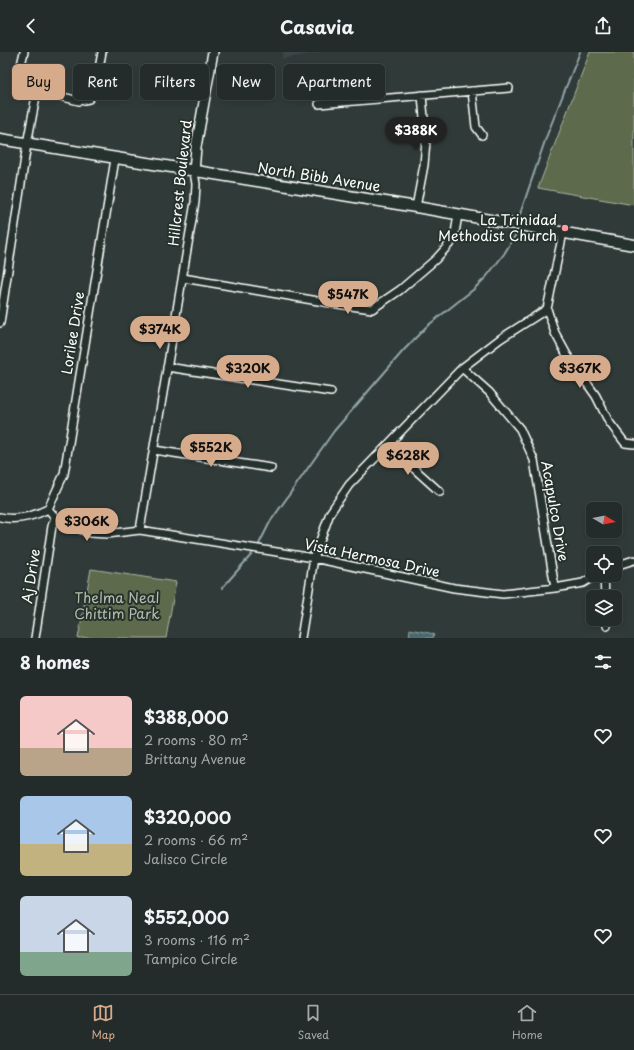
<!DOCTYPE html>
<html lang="en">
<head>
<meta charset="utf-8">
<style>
  :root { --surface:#242c2b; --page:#2c3433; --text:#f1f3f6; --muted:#a3a7a9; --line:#414847; --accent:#d6ab8b }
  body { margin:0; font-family:"Playpen Sans",sans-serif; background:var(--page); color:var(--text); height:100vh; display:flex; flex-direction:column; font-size:15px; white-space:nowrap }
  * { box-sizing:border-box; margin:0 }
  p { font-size:13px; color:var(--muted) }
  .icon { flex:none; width:22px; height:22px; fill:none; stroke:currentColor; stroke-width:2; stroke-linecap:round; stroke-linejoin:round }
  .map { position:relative; height:586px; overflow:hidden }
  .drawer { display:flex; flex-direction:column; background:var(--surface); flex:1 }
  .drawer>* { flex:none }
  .top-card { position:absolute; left:12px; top:12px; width:400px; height:36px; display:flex; gap:8px }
  .needle { width:26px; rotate:100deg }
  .controls { position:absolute; left:586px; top:450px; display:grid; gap:8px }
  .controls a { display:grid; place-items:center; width:36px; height:36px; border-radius:6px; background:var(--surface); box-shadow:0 2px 6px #0003,0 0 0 1px var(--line); font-size:20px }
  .price { position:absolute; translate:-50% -34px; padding:0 9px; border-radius:14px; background:var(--accent); color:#111; font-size:13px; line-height:26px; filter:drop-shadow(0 1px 2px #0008) }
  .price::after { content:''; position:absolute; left:50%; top:24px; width:12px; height:9px; margin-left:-6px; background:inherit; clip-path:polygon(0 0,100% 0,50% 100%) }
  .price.active { background:#222; color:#fff }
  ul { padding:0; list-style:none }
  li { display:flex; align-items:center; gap:12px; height:100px; padding:0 20px }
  li span { display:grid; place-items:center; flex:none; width:112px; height:80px; border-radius:6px; color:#555 }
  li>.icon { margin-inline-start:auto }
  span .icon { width:48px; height:48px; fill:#fffc; stroke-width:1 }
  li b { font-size:17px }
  h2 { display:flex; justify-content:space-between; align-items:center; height:48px; padding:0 20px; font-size:17px }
  .tag { padding:0 14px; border-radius:6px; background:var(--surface); box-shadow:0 2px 6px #0003,0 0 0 1px var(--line); font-size:14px; line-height:36px }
  .tag.active { background:var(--accent); color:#111 }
  header { display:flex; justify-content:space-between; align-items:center; height:52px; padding:0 20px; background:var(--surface); font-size:18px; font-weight:700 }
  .menu { display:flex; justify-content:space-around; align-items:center; height:56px; border-top:1px solid var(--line); background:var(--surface); font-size:11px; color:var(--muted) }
  .menu a { display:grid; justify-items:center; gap:2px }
  .menu .active { color:var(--accent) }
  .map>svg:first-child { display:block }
  .built { fill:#3c4548 }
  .green { fill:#5d6b4c; stroke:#aeb5a6 }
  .water { fill:#496970; stroke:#92a5a9 }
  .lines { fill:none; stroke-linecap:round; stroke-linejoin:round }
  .stream { stroke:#92a5a9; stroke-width:2 }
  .minor-casing { stroke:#fff; stroke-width:10 }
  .tertiary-casing { stroke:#fff; stroke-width:12 }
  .secondary-casing { stroke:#fff; stroke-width:13 }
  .minor { stroke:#26332d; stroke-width:7 }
  .tertiary { stroke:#26332d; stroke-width:9 }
  .secondary { stroke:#26332d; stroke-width:10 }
  .poi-dot { fill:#ff9aa2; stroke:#26332d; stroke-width:1.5 }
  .labels { text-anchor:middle; stroke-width:4; stroke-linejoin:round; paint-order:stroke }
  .street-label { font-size:14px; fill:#fff; stroke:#26332d }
  .poi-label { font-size:14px; fill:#fff; stroke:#26332d; text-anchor:end }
  .park-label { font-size:14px; fill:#b6bcae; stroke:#26332d }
</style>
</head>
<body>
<header><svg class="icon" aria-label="back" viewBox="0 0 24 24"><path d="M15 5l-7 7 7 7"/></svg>Casavia<svg class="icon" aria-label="share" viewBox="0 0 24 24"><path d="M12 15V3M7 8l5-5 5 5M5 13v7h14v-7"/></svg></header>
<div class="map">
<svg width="634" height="586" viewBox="0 0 634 586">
  <rect width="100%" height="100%" fill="#303b39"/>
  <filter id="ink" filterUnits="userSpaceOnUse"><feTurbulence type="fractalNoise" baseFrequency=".025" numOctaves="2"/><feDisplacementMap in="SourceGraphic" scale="8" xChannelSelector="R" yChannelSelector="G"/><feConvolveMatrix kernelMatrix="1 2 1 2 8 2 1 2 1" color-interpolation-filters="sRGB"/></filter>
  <g filter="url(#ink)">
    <path class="built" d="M 283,0 L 322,0 L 282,7 Z"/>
    <path class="green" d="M 590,0 L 634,0 L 634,153 L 538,136 Z
      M 91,517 L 176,530 L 166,586 L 78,586 Z"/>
    <path class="water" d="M 410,577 L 434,582 L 433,586 L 409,586 Z"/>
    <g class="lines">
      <path class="stream" d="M 519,165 L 547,83 L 580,0
        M 259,492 L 270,470 L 334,379 L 403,299 L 426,275 L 474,237 L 487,224 L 504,202 L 516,182
        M 222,536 L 252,502"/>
      <defs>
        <path id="minor" d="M 24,0 C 22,10 16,26 23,35 L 79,49 L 89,47 L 95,39 L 102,0
          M 472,39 L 476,75 L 482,83
          M 319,52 L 509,36
          M 416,155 L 424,113 L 426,89 L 422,43
          M 183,226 L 330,251 L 372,257 L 400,238 L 436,207 L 454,187 L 458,163
          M 547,257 L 555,281 L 567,303 L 596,344 L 609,370 L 625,391 L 634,392
          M 0,271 L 27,92 L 37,39
          M 167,315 L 331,340
          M 462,316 L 489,340 L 520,377 L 534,408 L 555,536
          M 388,393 L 440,440
          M 154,398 L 271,416
          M 48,457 L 55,465 L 63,470 L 90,481 L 107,482 L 140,478 L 314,506 L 454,536 L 503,542 L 555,536 L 583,531 L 596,523
          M 48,457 L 64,422 L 115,107
          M 0,465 C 17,469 34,464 48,457
          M 140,478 L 195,150 L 196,132 L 194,120
          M 615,514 L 634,508
          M 604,523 L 605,545
          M 606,567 L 607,574
          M 35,586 L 52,474 L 55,465
          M 301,586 L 314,506 L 330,461 L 349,433 L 462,316 L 500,287 L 547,257 L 563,181"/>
        <path id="tertiary" d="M 194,120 L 196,95 L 213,0"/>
        <path id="secondary" d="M 0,87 L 416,155 L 634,193"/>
      </defs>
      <use href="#minor" class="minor-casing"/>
      <use href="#tertiary" class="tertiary-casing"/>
      <use href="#secondary" class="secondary-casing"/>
      <use href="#minor" class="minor"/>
      <use href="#tertiary" class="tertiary"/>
      <use href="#secondary" class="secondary"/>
    </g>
  </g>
  <circle class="poi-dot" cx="565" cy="176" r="4"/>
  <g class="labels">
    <g class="street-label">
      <text transform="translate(319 125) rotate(9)" y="5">North Bibb Avenue</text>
      <text transform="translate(180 131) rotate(-84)" y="5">Hillcrest Boulevard</text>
      <text transform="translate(73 281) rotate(-81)" y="5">Lorilee Drive</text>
      <text transform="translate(555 459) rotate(80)" y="5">Acapulco Drive</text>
      <text transform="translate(372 506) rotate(12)" y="5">Vista Hermosa Drive</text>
      <text transform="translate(31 524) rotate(-81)" y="5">Aj Drive</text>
    </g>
    <g class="poi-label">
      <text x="557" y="173">La Trinidad<tspan x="557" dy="16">Methodist Church</tspan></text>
    </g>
    <g class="park-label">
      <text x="117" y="551">Thelma Neal<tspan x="117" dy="16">Chittim Park</tspan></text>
    </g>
  </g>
</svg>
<div class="controls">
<a><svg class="needle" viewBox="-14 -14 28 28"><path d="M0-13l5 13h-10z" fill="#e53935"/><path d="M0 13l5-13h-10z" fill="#a3a7a9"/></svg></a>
<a><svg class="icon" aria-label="locate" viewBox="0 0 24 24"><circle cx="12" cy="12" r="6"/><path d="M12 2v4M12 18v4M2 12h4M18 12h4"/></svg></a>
<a><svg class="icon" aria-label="layers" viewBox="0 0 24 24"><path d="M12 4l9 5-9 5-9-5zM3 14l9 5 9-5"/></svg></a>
</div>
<b class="price active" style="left:416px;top:99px">$388K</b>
<b class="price" style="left:348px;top:263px">$547K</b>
<b class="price" style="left:160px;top:298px">$374K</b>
<b class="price" style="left:248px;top:337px">$320K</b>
<b class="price" style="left:580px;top:337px">$367K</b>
<b class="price" style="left:211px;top:416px">$552K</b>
<b class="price" style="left:408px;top:424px">$628K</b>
<b class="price" style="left:87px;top:490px">$306K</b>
<div class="top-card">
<a class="tag active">Buy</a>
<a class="tag">Rent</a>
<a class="tag">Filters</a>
<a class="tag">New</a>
<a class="tag">Apartment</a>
</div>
</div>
<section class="drawer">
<h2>8 homes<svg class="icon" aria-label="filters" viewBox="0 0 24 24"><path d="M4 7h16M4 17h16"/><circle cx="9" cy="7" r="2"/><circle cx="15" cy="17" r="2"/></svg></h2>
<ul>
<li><span style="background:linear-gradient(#f6c9c9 65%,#b9a48a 0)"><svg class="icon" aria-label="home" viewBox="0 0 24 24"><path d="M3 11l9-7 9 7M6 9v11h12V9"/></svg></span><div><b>$388,000</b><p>2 rooms · 80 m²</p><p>Brittany Avenue</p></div><svg class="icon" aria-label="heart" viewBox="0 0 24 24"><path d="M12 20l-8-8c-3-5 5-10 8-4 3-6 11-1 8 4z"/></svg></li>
<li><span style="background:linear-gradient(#a9c7e8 60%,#c2b280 0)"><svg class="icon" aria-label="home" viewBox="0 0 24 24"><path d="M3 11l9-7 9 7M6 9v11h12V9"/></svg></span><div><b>$320,000</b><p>2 rooms · 66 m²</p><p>Jalisco Circle</p></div><svg class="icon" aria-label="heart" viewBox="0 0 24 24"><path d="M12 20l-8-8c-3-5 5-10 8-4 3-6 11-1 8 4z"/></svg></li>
<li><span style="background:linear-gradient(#c9d6e8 70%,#7fa58c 0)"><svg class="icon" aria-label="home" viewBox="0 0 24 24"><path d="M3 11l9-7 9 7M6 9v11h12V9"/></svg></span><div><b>$552,000</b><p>3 rooms · 116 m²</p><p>Tampico Circle</p></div><svg class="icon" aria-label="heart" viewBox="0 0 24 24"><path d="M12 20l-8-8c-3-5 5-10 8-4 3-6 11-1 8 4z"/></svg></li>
</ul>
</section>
<nav class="menu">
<a class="active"><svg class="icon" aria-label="map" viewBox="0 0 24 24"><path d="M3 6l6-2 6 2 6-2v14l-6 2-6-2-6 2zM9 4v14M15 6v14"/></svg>Map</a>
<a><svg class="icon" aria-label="saved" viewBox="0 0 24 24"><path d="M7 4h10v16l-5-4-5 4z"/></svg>Saved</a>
<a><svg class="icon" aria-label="home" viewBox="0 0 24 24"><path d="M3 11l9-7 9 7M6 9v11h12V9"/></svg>Home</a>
</nav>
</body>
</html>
